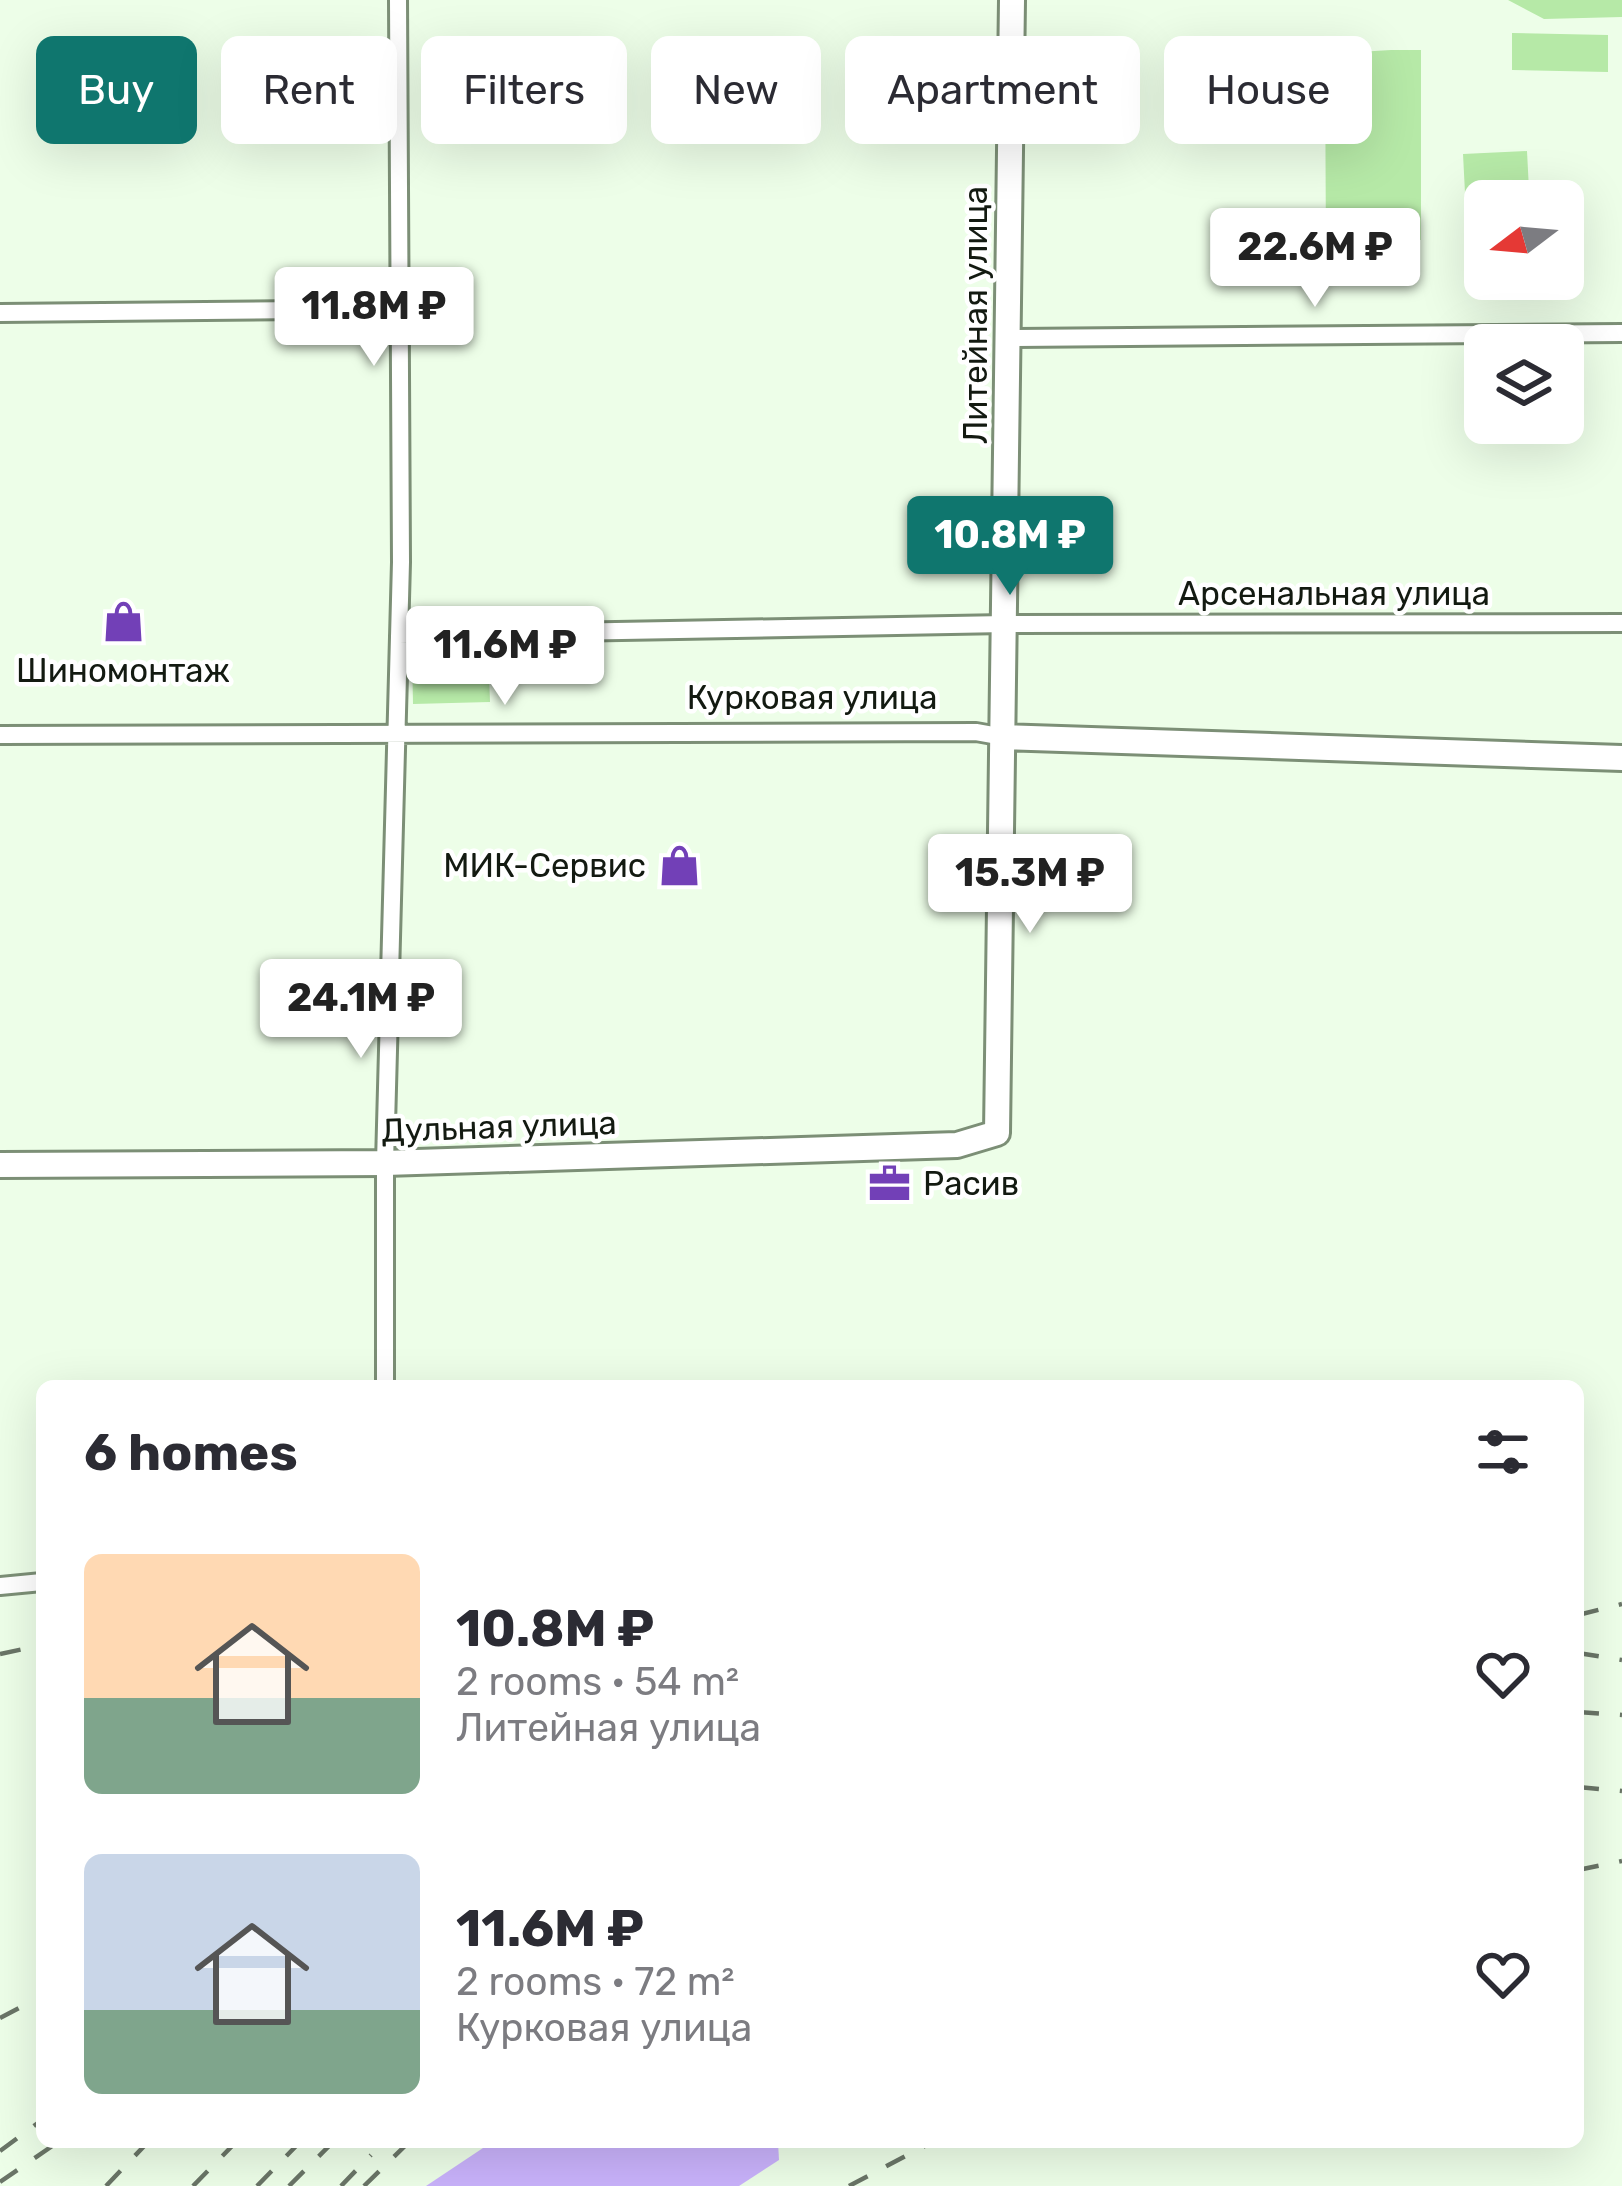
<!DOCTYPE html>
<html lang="en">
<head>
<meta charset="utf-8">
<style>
  :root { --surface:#fff; --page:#f2f2f3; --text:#2b2b33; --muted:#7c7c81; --accent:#0f766e }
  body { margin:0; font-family:Rubik,sans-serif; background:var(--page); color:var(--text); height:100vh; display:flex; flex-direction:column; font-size:45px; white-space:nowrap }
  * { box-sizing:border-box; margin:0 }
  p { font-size:39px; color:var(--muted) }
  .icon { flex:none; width:66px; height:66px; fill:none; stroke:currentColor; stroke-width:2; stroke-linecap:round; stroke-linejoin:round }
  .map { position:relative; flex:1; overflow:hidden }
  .panel { position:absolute; left:36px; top:1380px; width:1548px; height:768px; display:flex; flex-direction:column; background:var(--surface); border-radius:18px; box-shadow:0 12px 48px #0002 }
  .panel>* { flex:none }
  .hud { position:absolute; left:36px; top:36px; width:1551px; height:108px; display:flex; gap:24px }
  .needle { width:78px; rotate:254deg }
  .controls { position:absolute; left:1464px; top:180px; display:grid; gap:24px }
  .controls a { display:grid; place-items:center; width:120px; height:120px; border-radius:18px; background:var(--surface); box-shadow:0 12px 48px #0002; font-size:60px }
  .price { position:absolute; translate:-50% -102px; padding:0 27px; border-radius:12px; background:#fff; color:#222; font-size:39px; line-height:78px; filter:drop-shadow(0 3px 6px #0008) }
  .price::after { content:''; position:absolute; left:50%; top:72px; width:36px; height:27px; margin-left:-18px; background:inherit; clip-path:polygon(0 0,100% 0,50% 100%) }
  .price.selected { background:var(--accent); color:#fff }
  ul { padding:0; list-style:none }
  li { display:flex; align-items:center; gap:36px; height:300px; padding:0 48px }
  li span { display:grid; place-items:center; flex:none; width:336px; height:240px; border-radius:18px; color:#555 }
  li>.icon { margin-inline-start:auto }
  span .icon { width:144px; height:144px; fill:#fffc; stroke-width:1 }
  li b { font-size:51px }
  h2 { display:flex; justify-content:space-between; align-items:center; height:144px; padding:0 48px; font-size:51px }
  .pill { padding:0 42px; border-radius:18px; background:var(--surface); box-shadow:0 12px 48px #0002; font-size:42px; line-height:108px }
  .pill.selected { background:var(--accent); color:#fff }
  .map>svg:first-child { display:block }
  .green { fill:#b6e9a7 }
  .water { fill:#c9b2fb }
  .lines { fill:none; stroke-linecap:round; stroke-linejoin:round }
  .street-casing { stroke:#7c8f76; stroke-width:22 }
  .secondary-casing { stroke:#7c8f76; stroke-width:30 }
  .street { stroke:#fff; stroke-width:16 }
  .secondary { stroke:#fff; stroke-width:24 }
  .rail { stroke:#6a7567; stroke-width:4.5; stroke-dasharray:21 21; stroke-linecap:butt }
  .labels { text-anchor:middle; stroke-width:9; stroke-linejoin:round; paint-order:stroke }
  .street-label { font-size:33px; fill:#131a11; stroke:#fff }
  .poi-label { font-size:33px; fill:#131a11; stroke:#fff }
</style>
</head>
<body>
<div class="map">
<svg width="1622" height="2186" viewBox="0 0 1622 2186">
  <rect width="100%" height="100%" fill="#edfee8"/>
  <path class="green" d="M 1508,0 L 1622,0 L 1622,17 L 1544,19 Z
    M 1512,33 L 1608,35 L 1608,72 L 1512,70 Z
    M 1391,50 L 1421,50 L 1421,240 L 1391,240 L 1390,256 L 1326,256 L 1325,54 Z
    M 1527,151 L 1529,190 L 1465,193 L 1463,154 Z
    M 488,650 L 490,702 L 413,704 L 412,652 Z"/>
  <path class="water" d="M 492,2142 L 778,2142 L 779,2160 L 739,2186 L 426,2186 Z"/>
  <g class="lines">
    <defs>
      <path id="street" d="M 0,313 L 401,309
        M 1009,338 L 1622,333
        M 399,635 L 1005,624 L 1622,623
        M 0,735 L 976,732 L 1004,737
        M 385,1386 L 385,1163 L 401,562 L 398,0
        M 0,1586 L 42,1582"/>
      <path id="secondary" d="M 1004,737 L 1622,758
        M 0,1165 L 385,1163 L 957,1145 L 997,1133 L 1012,0"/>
    </defs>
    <use href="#street" class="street-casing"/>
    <use href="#secondary" class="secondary-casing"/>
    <use href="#street" class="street"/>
    <use href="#secondary" class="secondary"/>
    <path class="rail" d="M 1578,1615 L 1622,1604
      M 1578,1653 L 1622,1660
      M 0,1654 L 42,1645
      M 1578,1712 L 1622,1715
      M 1578,1787 L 1622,1791
      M 1578,1870 L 1622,1861
      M 0,2018 L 42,1996
      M 0,2151 L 42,2120
      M 0,2182 L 58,2142
      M 106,2186 L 148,2142
      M 193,2186 L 236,2142
      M 257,2186 L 300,2142
      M 289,2186 L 333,2142
      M 341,2186 L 371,2155
      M 364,2186 L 409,2142
      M 849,2186 L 932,2142"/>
  </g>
  <defs>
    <symbol id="shop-bare" viewBox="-9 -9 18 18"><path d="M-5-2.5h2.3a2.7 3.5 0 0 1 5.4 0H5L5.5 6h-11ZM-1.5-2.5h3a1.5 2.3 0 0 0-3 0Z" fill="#7240b7" stroke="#fff" stroke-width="2.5" paint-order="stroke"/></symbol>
    <symbol id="office-bare" viewBox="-9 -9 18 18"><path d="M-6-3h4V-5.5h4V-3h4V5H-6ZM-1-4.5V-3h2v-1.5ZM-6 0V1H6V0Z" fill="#7240b7" stroke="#fff" stroke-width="2.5" paint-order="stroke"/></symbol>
  </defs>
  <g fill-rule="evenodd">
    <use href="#shop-bare" x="94" y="592" width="59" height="59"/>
    <use href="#shop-bare" x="650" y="836" width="59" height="59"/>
    <use href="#office-bare" x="860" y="1154" width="59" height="59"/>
  </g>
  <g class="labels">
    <g class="street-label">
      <text transform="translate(975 315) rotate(-90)" y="12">Литейная улица</text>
      <text x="1334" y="605">Арсенальная улица</text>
      <text x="812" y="709">Курковая улица</text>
      <text transform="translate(499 1126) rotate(-2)" y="12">Дульная улица</text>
    </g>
    <g class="poi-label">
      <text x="123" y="682">Шиномонтаж</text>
      <text x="646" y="877" text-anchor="end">МИК-Сервис</text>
      <text x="923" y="1195" text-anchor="start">Расив</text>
    </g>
  </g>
</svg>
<div class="controls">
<a><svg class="needle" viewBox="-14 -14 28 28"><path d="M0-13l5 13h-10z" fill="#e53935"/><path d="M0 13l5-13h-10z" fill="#7c7c81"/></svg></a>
<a><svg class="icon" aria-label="layers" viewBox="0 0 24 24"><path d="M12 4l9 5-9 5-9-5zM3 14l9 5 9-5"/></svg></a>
</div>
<b class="price" style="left:1315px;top:310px">22.6M ₽</b>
<b class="price" style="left:374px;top:369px">11.8M ₽</b>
<b class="price selected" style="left:1010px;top:598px">10.8M ₽</b>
<b class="price" style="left:505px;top:708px">11.6M ₽</b>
<b class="price" style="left:1030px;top:936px">15.3M ₽</b>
<b class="price" style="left:361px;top:1061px">24.1M ₽</b>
<div class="hud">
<a class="pill selected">Buy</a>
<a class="pill">Rent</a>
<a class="pill">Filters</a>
<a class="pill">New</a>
<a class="pill">Apartment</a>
<a class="pill">House</a>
</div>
<section class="panel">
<h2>6 homes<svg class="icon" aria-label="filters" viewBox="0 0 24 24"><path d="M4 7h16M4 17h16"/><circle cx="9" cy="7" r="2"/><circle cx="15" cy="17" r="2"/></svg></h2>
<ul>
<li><span style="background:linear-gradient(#ffd9b3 60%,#7fa58c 0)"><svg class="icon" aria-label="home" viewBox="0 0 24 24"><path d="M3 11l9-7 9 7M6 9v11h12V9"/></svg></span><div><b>10.8M ₽</b><p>2 rooms · 54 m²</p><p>Литейная улица</p></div><svg class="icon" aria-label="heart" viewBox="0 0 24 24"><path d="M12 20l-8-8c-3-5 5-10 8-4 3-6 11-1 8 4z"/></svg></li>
<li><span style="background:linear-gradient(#c9d6e8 65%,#7fa58c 0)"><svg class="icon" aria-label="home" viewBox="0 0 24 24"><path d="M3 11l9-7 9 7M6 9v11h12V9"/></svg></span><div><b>11.6M ₽</b><p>2 rooms · 72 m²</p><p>Курковая улица</p></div><svg class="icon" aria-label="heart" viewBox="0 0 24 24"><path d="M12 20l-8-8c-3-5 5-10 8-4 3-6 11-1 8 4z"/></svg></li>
</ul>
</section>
</div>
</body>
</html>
